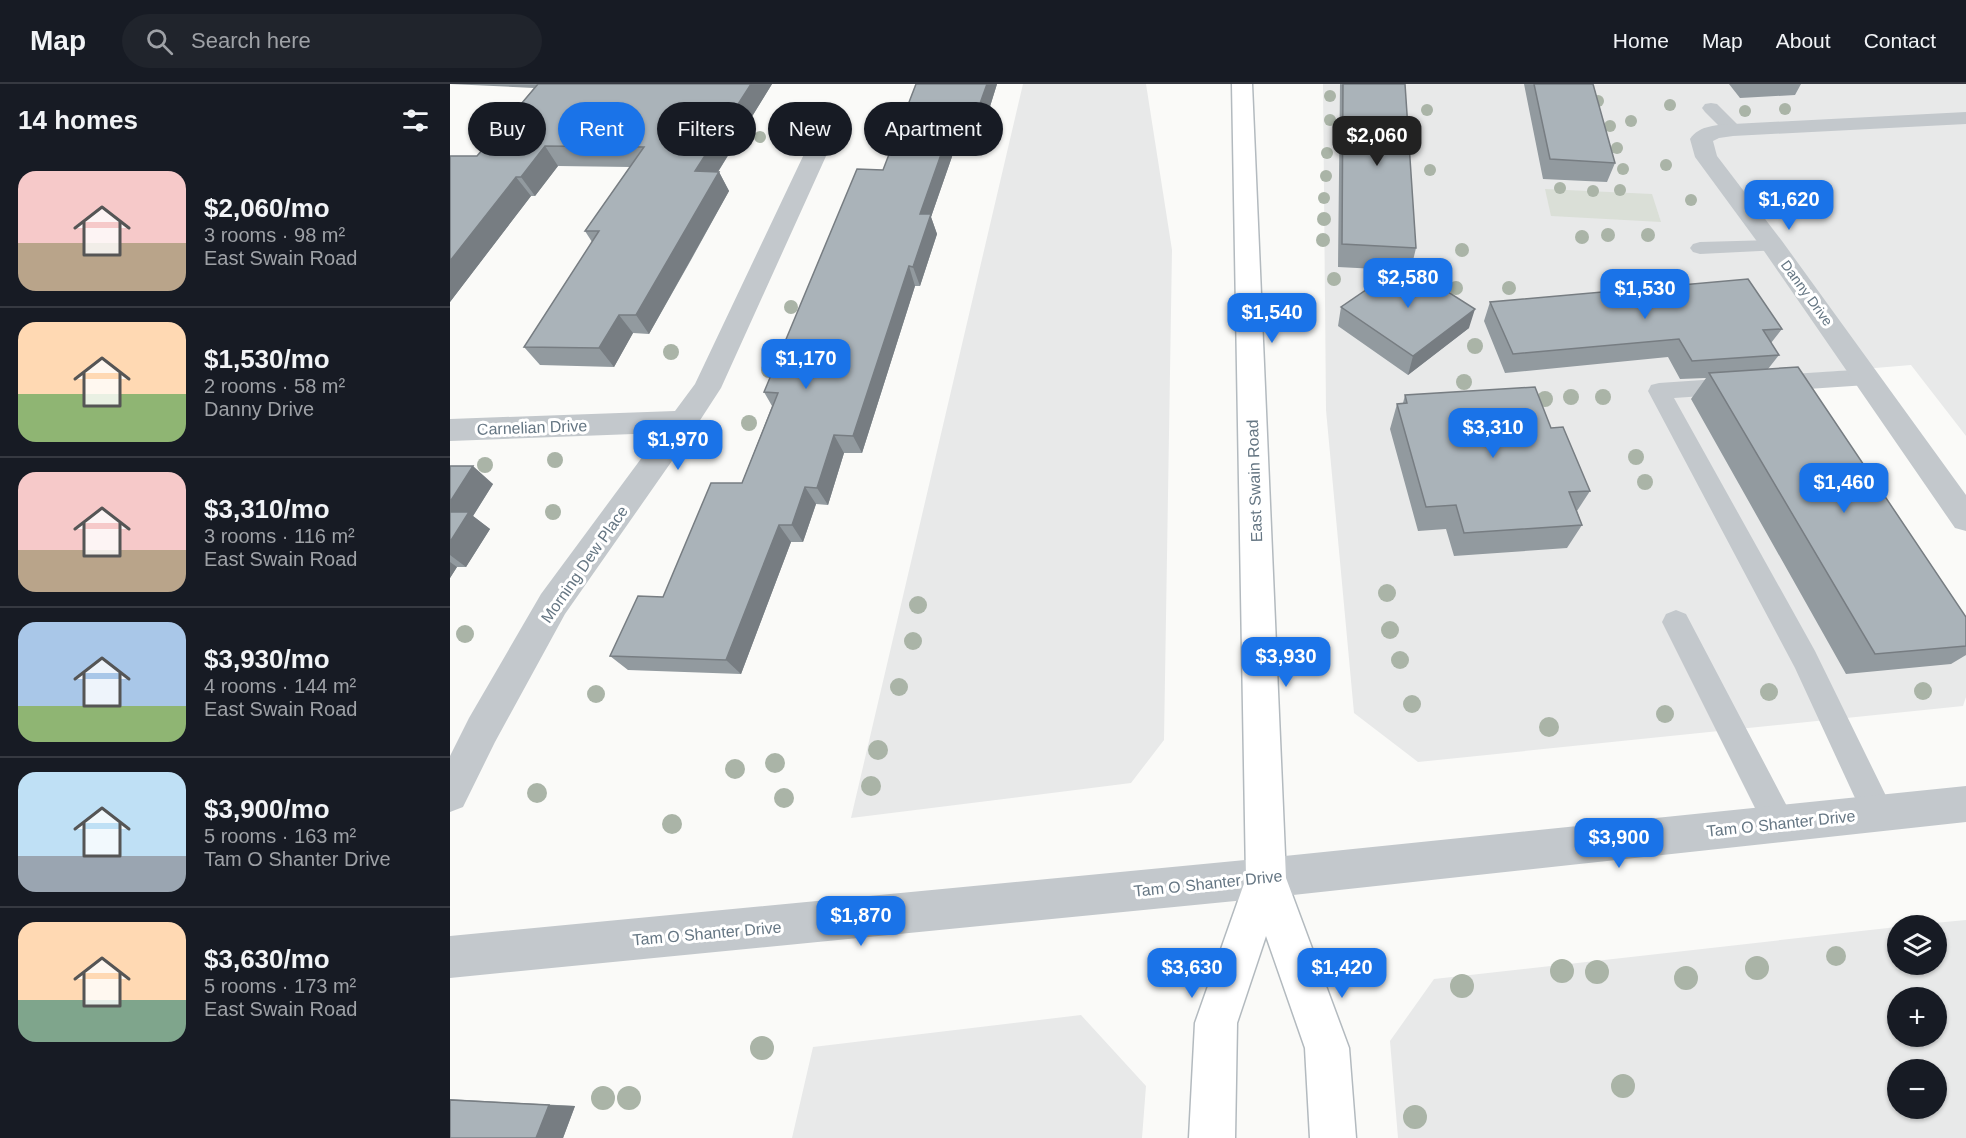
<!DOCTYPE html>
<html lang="en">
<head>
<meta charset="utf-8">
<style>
  :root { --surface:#171b24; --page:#20242c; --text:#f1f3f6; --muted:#9ea1a6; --line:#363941; --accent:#1a73e8 }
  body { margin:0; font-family:Arial,sans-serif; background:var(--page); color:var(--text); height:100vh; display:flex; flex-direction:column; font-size:22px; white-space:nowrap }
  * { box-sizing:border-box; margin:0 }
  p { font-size:20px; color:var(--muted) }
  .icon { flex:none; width:33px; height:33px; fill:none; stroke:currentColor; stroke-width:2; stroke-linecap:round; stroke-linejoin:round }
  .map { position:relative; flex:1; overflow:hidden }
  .sheet { display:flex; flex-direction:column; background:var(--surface); width:450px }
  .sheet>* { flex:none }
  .banner { position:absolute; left:18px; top:18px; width:570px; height:54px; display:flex; gap:12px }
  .buttons { position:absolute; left:1437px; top:831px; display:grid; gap:12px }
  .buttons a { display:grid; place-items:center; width:60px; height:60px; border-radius:50%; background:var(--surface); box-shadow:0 2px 4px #0004; font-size:30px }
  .price { position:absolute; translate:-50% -51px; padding:0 14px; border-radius:12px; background:var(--accent); color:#fff; font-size:20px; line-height:39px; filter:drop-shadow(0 2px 3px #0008) }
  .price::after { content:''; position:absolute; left:50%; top:36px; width:18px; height:14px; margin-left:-9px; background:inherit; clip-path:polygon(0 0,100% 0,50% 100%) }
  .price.current { background:#222; color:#fff }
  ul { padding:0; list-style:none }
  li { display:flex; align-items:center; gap:18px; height:150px; padding:0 18px }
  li+li { border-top:2px solid var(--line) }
  li span { display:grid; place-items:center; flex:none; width:168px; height:120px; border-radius:18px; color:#555 }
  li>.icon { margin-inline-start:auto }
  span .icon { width:72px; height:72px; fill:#fffc; stroke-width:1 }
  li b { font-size:26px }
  h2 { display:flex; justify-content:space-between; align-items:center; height:72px; padding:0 18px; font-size:26px }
  .tag { padding:0 21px; border-radius:27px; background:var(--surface); box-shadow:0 2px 4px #0004; font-size:21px; line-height:54px }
  .tag.current { background:var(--accent); color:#fff }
  header { display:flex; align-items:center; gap:36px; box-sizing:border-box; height:84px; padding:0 30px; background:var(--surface); border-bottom:2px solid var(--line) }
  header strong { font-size:28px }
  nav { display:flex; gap:33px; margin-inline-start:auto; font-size:21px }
  .search { width:420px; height:54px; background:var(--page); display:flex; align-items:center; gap:15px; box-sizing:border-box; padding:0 21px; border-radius:33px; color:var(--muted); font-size:22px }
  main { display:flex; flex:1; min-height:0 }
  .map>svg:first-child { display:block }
  .built { fill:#e8e9e9; fill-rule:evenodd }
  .green { fill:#dadfd7 }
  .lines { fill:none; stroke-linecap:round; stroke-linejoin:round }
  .secondary-casing { stroke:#b3babf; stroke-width:3 }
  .lane { fill:#c3c8cc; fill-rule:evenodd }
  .street { fill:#c3c8cc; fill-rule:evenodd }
  .secondary { fill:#fff; fill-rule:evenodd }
  .tree { fill:#aab4a7 }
  .wall { fill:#929a9f }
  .shaded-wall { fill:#777d82 }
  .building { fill:#aab3b9; stroke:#777d82; stroke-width:1.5 }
  .labels { text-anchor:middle; stroke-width:6; stroke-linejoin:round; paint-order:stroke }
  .far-street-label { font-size:14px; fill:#657683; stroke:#fff }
  .street-label { font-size:16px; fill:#657683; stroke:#fff }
</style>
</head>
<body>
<header>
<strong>Map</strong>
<div class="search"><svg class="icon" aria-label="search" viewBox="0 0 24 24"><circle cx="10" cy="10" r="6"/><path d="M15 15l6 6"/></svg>Search here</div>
<nav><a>Home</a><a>Map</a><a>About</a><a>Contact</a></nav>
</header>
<main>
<section class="sheet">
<h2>14 homes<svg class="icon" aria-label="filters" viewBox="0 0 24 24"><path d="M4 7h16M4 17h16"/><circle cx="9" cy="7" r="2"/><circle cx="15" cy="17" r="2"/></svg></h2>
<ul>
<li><span style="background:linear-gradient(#f6c9c9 60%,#b9a48a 0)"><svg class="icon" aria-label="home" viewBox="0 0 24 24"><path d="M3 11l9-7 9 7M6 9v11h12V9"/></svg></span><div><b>$2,060/mo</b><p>3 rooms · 98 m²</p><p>East Swain Road</p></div></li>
<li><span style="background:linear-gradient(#ffd9b3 60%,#8fb573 0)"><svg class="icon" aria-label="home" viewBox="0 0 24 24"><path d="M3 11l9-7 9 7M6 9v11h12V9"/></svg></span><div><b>$1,530/mo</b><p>2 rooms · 58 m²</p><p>Danny Drive</p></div></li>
<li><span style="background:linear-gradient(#f6c9c9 65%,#b9a48a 0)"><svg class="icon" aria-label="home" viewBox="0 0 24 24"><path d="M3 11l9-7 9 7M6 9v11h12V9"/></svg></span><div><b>$3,310/mo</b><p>3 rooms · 116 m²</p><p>East Swain Road</p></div></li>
<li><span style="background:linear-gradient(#a9c7e8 70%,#8fb573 0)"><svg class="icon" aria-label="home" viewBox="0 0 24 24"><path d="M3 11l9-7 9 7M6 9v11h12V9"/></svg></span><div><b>$3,930/mo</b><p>4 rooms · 144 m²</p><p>East Swain Road</p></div></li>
<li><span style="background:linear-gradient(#bfe0f5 70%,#9aa5b1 0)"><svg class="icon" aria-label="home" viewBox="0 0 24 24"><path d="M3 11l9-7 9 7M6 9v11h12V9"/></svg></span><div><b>$3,900/mo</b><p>5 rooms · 163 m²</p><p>Tam O Shanter Drive</p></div></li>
<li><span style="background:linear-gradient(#ffd9b3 65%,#7fa58c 0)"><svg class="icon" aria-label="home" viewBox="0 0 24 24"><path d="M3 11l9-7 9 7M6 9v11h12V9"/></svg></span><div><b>$3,630/mo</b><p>5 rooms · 173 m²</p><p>East Swain Road</p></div></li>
</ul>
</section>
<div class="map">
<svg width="1516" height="1054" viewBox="0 0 1516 1054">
  <rect width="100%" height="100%" fill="#fafaf8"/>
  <path class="built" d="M 573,0 L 696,0 L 722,166 L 714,656 L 681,699 L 401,734 Z
    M 873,0 L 1516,0 L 1516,352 L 1461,281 L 1353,290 L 1516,539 L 1516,613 L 1513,622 L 968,678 L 904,629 L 876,326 Z
    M 1516,836 L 1516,1054 L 948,1054 L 940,957 L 984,895 L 1447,843 L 1448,880 L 1486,880 L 1486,842 L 1463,841 ZM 1448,914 L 1486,914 L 1486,952 L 1448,952 ZM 1448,986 L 1486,986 L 1486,1024 L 1448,1024 Z
    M 631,931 L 696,1002 L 692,1054 L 342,1054 L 363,963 Z"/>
  <path class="green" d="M 1095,105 L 1202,110 L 1211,138 L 1101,132 Z"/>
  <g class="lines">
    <defs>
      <path id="secondary" d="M 782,0 L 802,0 L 836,794 L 899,964 L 906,1054 L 860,1054 L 855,964 L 816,852 L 787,939 L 785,1054 L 739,1054 L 745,939 L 796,794 Z"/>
    </defs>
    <use href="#secondary" class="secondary-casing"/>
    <path class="lane" d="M 1261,19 L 1267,20 L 1289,42 L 1292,46 L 1289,50 L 1277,50 L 1255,28 L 1252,24 L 1255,20 Z
      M 1323,156 L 1330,158 L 1333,162 L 1330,166 L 1250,170 L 1243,168 L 1240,164 L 1243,160 L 1250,158 Z
      M 1417,285 L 1425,287 L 1428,293 L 1425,299 L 1417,301 L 1224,314 L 1365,567 L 1439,718 L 1443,729 L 1439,740 L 1428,744 L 1417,740 L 1345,584 L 1198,307 L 1201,301 L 1209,299 Z
      M 1226,526 L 1236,530 L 1340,728 L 1345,739 L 1340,750 L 1329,754 L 1318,750 L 1212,538 L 1216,530 Z"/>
    <path class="street" d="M 385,22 L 392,24 L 396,28 L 271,304 L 245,344 L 115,530 L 45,658 L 13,723 L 0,728 L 0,672 L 19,634 L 91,510 L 210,349 L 0,357 L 0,335 L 225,327 L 245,300 L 374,28 L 378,24 Z
      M 1516,28 L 1516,40 L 1283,52 L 1269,54 L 1263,57 L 1267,72 L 1332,157 L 1516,411 L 1516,447 L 1505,444 L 1314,167 L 1245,73 L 1240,55 C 1249,41 1268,41 1283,40 Z
      M 1516,702 L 1516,738 L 816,814 L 0,894 L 0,852 L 816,774 Z"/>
    <use href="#secondary" class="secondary"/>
  </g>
  <g class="tree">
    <circle cx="880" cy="12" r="6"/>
    <circle cx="1148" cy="17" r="6"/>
    <circle cx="1220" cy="21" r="6"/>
    <circle cx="1335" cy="25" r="6"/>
    <circle cx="977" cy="26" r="6"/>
    <circle cx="1295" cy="27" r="6"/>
    <circle cx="52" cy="31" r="6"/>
    <circle cx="880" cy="36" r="6"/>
    <circle cx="1181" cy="37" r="6"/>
    <circle cx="1160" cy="42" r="6"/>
    <circle cx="310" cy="53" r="6"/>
    <circle cx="1167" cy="64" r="6"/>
    <circle cx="877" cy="69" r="6"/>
    <circle cx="1216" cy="81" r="6"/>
    <circle cx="1173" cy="85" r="6"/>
    <circle cx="980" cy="86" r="6"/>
    <circle cx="876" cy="92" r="6"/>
    <circle cx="1110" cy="104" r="6"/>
    <circle cx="1170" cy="106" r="6"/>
    <circle cx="1143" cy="107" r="6"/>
    <circle cx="874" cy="114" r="6"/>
    <circle cx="1241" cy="116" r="6"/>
    <circle cx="874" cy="135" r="7"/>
    <circle cx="1158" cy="151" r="7"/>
    <circle cx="1198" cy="151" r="7"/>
    <circle cx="1132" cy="153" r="7"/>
    <circle cx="873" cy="156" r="7"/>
    <circle cx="1012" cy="166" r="7"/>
    <circle cx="884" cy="195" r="7"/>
    <circle cx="924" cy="196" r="7"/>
    <circle cx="1006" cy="204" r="7"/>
    <circle cx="1059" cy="204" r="7"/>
    <circle cx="341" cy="223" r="7"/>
    <circle cx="1025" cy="262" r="8"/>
    <circle cx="221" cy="268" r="8"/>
    <circle cx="319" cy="286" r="8"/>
    <circle cx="1014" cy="298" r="8"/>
    <circle cx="1121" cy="313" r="8"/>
    <circle cx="1153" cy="313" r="8"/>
    <circle cx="1095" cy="315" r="8"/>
    <circle cx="299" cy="339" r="8"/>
    <circle cx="1186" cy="373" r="8"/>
    <circle cx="105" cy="376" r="8"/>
    <circle cx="35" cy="381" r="8"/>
    <circle cx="1195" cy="398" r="8"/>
    <circle cx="103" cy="428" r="8"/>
    <circle cx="937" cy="509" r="9"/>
    <circle cx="468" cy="521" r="9"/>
    <circle cx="940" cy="546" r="9"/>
    <circle cx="15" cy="550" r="9"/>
    <circle cx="463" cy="557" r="9"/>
    <circle cx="950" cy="576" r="9"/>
    <circle cx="449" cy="603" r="9"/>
    <circle cx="1473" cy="607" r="9"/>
    <circle cx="1319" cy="608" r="9"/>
    <circle cx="146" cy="610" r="9"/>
    <circle cx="962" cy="620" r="9"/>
    <circle cx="1215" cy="630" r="9"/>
    <circle cx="1099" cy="643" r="10"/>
    <circle cx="428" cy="666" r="10"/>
    <circle cx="325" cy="679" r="10"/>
    <circle cx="285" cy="685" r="10"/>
    <circle cx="421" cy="702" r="10"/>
    <circle cx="87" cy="709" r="10"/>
    <circle cx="334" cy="714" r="10"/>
    <circle cx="222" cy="740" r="10"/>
    <circle cx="1386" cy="872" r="10"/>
    <circle cx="1307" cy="884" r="12"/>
    <circle cx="1112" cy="887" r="12"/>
    <circle cx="1147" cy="888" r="12"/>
    <circle cx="1236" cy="894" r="12"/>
    <circle cx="1012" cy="902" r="12"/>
    <circle cx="312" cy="964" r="12"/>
    <circle cx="1173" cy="1002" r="12"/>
    <circle cx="153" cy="1014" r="12"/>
    <circle cx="179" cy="1014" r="12"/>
    <circle cx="965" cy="1033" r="12"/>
  </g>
  <path class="wall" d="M 0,0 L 322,0 L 268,88 L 269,88 L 279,107 L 241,176 L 199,250 L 183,249 L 164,283 L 90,281 L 74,263 L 142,158 L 135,147 L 180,83 L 108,82 L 85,112 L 81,112 L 0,218 L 0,72 L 27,72 L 84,4 Z
    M 466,0 L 547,0 L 533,45 L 527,45 L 523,58 L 509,58 L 505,64 L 481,133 L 487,150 L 470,202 L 465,202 L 412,369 L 394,369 L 378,421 L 366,420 L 353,458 L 341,458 L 291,590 L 178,586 L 160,572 L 213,513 L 292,399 L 322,322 L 314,308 L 433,86 Z
    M 890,0 L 893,0 L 966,164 L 961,185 L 1019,244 L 958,291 L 888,242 L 891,223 L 945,186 L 888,183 Z
    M 1074,0 L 1143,0 L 1165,79 L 1157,98 L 1093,95 Z
    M 1279,0 L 1351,0 L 1345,11 L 1290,14 Z
    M 1040,218 L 1332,245 L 1321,259 L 1329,271 L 1318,285 L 1516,533 L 1516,571 L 1501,580 L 1396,590 L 1241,315 L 1256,294 L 1230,295 L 1218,273 L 1055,289 L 1034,237 Z
    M 955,311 L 1140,407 L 1127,427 L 1132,441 L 1117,464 L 1004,472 L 996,445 L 968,447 L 940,345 L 947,320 L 953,319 Z
    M 0,382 L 43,400 L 23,432 L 40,445 L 16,483 L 7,483 L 0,494 Z
    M 0,1015 L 17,1016 L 125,1022 L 113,1054 L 0,1054 Z"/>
  <path class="shaded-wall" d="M 301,0 L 322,0 L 256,107 L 245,87 Z
    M 537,0 L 547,0 L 533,45 L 528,25 Z
    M 522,26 L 527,45 L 523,58 L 519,38 Z
    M 504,38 L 509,58 L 505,64 L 481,133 L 487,150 L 470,202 L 463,183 L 470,130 L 500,45 Z
    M 95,62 L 108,82 L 85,112 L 71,93 Z
    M 269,88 L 279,107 L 199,250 L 186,231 Z
    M 66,93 L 81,112 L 0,218 L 0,177 Z
    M 459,182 L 465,202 L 412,369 L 403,352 Z
    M 1025,225 L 1019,244 L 958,291 L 963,272 Z
    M 169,231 L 183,249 L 164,283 L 149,264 Z
    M 384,351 L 394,369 L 378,421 L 367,404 Z
    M 23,382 L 43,400 L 23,432 L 40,445 L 16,483 L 0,471 L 0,418 Z
    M 355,403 L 366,420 L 353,458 L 342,441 Z
    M 329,441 L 341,458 L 291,590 L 276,576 Z
    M 0,478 L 7,483 L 0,494 Z
    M 99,1021 L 125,1022 L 113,1054 L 86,1054 Z"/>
  <path class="building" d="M 88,0 L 301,0 L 245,87 L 269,88 L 186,231 L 169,231 L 149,264 L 74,263 L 149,147 L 135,147 L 194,63 L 95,62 L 71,93 L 66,93 L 0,177 L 0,72 L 27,72 Z
    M 466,0 L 537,0 L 528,25 L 522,26 L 519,38 L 504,38 L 500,45 L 470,130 L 481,130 L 463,183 L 459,182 L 403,352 L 384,351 L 367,404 L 355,403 L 342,441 L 329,441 L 276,576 L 160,572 L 188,512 L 213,513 L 261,399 L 292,399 L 328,309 L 314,308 L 407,85 L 433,86 Z
    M 893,0 L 955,0 L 966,164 L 892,160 Z
    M 1084,0 L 1143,0 L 1165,79 L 1100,75 Z
    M 954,180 L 1025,225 L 963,272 L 891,223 Z
    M 1298,195 L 1332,245 L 1313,246 L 1329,271 L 1242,277 L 1229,255 L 1063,270 L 1040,218 Z
    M 1348,283 L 1516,533 L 1516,562 L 1425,570 L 1259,289 Z
    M 1085,303 L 1101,344 L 1113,343 L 1140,407 L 1119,408 L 1132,441 L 1014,449 L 1006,421 L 976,423 L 947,320 L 957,319 L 955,311 Z
    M 0,382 L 23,382 L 0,418 Z
    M 0,428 L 19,428 L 0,458 Z
    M 0,1016 L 99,1021 L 86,1054 L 0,1054 Z"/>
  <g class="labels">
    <g class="far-street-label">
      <text transform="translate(1357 209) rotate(54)" y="5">Danny Drive</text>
    </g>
    <g class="street-label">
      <text transform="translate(82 343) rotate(-2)" y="6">Carnelian Drive</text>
      <text transform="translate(804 397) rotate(-92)" y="6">East Swain Road</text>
      <text transform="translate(134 480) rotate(-55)" y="6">Morning Dew Place</text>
      <text transform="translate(1331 739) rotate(-6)" y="6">Tam O Shanter Drive</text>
      <text transform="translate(758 799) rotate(-6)" y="6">Tam O Shanter Drive</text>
      <text transform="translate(257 849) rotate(-5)" y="6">Tam O Shanter Drive</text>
    </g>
  </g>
</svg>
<div class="buttons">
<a><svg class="icon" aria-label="layers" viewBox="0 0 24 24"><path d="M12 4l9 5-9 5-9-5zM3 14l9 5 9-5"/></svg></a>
<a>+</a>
<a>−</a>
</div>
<b class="price current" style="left:927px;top:83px">$2,060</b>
<b class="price" style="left:1339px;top:147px">$1,620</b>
<b class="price" style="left:958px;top:225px">$2,580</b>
<b class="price" style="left:1195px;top:236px">$1,530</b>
<b class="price" style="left:822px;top:260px">$1,540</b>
<b class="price" style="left:356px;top:306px">$1,170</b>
<b class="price" style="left:1043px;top:375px">$3,310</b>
<b class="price" style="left:228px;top:387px">$1,970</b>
<b class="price" style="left:1394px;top:430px">$1,460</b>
<b class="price" style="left:836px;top:604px">$3,930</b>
<b class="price" style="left:1169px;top:785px">$3,900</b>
<b class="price" style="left:411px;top:863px">$1,870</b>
<b class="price" style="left:742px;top:915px">$3,630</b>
<b class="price" style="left:892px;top:915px">$1,420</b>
<div class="banner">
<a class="tag">Buy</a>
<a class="tag current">Rent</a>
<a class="tag">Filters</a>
<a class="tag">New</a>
<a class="tag">Apartment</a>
</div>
</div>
</main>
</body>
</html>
